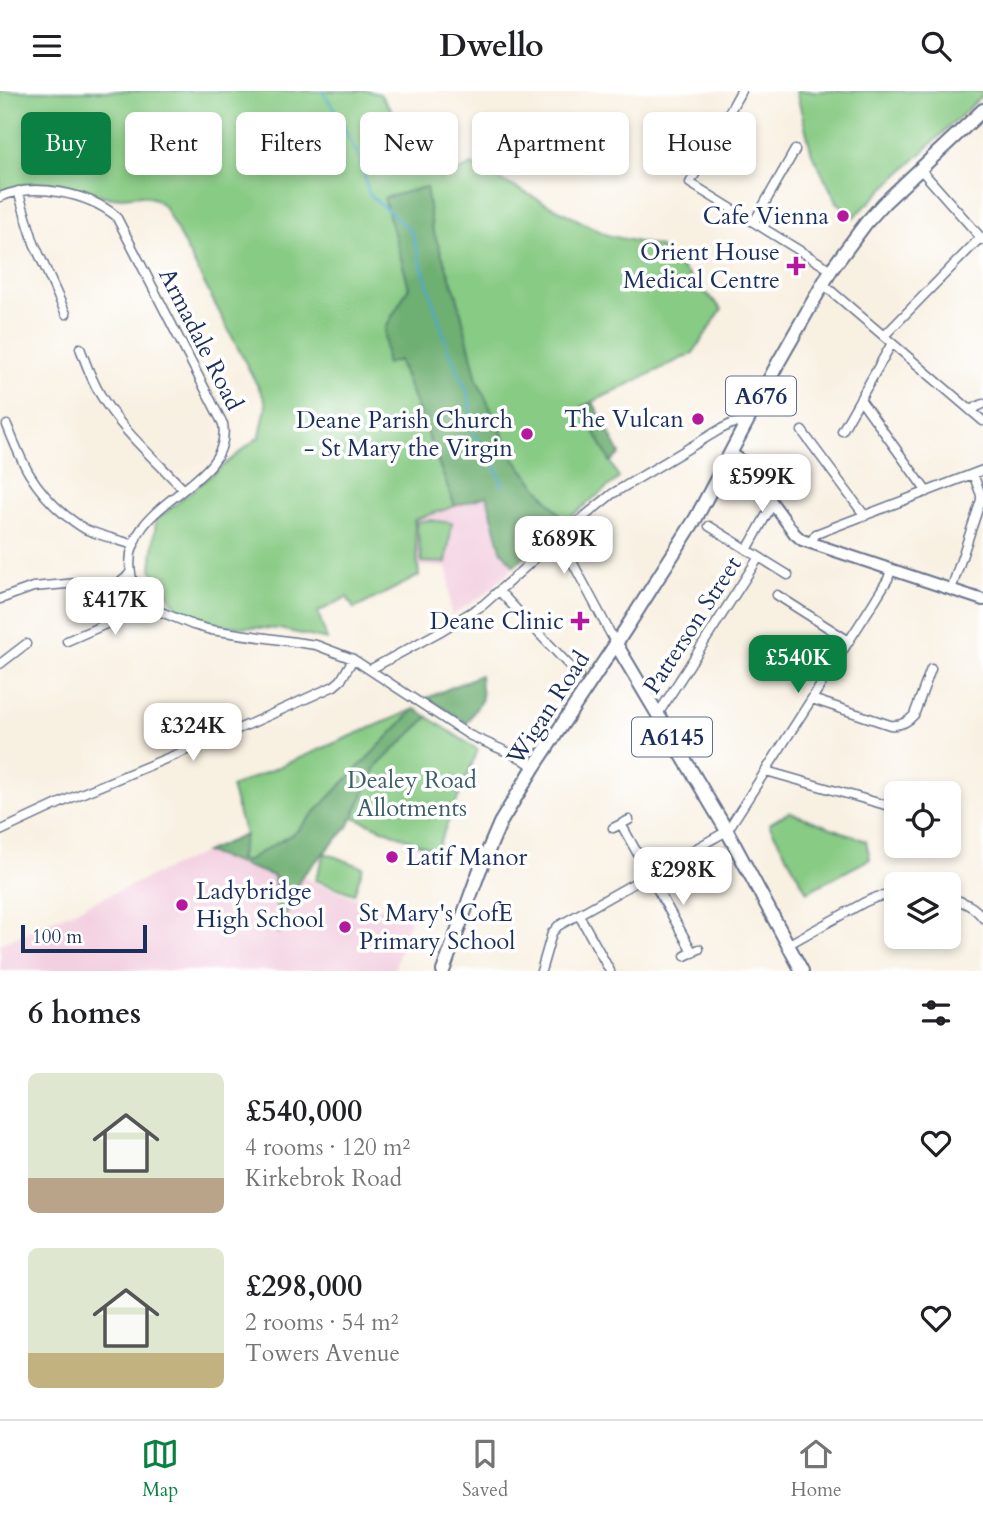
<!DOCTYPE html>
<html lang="en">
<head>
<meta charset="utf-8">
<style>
  :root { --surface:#fff; --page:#f2f2f2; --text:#202124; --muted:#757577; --line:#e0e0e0; --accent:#0b8043 }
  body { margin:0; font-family:Cardo,serif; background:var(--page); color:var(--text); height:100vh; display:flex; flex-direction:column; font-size:26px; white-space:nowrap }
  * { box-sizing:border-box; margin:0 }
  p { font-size:23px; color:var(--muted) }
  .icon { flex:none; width:38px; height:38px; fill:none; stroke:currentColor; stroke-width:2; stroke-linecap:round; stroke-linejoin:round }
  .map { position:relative; height:880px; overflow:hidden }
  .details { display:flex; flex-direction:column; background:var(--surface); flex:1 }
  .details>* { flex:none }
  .guide { position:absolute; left:21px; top:21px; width:942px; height:63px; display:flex; gap:14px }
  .controls { position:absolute; left:884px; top:690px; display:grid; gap:14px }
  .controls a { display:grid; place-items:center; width:77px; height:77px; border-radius:10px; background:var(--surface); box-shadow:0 4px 10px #0003; font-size:35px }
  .scale { position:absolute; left:21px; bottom:18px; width:126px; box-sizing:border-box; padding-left:7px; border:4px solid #1b2f5e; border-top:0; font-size:19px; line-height:24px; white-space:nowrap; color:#1b2f5e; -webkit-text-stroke:5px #fff; paint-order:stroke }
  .price { position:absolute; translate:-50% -60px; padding:0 16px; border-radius:14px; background:#fff; color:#222; font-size:23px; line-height:46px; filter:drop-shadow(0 2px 4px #0008) }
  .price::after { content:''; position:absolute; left:50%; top:42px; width:21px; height:16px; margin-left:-10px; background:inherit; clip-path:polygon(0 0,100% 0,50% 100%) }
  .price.active { background:var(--accent); color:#fff }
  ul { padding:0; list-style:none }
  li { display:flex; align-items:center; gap:21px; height:175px; padding:0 28px }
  li span { display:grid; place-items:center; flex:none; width:196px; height:140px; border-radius:10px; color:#555 }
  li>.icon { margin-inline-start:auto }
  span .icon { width:84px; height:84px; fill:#fffc; stroke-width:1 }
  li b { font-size:30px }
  h2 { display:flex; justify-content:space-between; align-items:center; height:84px; padding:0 28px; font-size:30px }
  .chip { padding:0 24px; border-radius:10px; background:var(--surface); box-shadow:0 4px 10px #0003; font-size:24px; line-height:63px }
  .chip.active { background:var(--accent); color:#fff }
  header { display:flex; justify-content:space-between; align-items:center; height:91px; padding:0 28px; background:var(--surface); font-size:32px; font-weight:600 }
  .menu { display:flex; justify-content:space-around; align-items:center; height:98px; border-top:2px solid var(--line); background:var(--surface); font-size:19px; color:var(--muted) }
  .menu a { display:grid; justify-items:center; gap:4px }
  .menu .active { color:var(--accent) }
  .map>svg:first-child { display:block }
  .built { fill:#f3cfdf }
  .green { fill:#88cb84; stroke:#527d71; stroke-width:2 }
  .forest { fill:#6eaf72; stroke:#446f68; stroke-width:2 }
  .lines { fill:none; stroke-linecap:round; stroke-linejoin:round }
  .stream { stroke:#4ca9ca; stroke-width:2.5 }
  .street-casing { stroke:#68738c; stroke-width:11 }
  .secondary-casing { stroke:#68738c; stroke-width:14 }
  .primary-casing { stroke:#68738c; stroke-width:16 }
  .street { stroke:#fff; stroke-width:8 }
  .secondary { stroke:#fff; stroke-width:10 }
  .primary { stroke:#fff; stroke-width:12 }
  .poi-dot { fill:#b5179e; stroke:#fff; stroke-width:2.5 }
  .labels { text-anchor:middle; stroke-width:7; stroke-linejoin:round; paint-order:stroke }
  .shield { fill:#fff; stroke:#5f6d8e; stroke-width:2 }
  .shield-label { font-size:23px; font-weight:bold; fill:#1b2f5e }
  .poi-label { font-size:24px; fill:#1b2f5e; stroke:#fff; text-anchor:end }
  .street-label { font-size:24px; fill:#1b2f5e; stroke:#fff }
  .park-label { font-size:24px; fill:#3c5e69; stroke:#fff }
</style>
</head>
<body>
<header><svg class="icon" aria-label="menu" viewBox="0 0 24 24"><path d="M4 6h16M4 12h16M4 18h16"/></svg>Dwello<svg class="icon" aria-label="search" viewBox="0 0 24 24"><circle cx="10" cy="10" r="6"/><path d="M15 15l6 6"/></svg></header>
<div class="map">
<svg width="983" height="880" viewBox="0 0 983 880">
  <rect width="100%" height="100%" fill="#fff"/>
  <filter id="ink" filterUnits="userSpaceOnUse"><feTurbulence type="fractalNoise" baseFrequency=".0143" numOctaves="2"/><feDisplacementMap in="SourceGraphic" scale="14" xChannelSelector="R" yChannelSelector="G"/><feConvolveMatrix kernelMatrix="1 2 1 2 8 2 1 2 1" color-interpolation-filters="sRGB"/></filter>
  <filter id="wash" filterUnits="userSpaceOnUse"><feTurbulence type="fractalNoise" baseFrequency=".00686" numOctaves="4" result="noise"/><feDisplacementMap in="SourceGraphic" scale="28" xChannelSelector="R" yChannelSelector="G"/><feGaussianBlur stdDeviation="1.57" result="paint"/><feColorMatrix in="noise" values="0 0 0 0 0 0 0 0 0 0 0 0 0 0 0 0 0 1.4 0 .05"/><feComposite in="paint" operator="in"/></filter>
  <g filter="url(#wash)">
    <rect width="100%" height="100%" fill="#f8f0e1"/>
    <path class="built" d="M 487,404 L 501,459 L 514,475 L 488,501 L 451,525 L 448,477 L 418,475 L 414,429 Z
      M 205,761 L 275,785 L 280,841 L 301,786 L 410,828 L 394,880 L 0,880 L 0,853 Z"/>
    <path class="green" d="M 0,0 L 367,0 L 380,3 L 441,88 L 472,74 L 607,144 L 660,156 L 722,218 L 693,262 L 582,316 L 619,387 L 565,430 L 514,368 L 477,289 L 457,205 L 432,137 L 426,96 L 385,107 L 409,196 L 385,238 L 386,272 L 398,268 L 455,415 L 414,429 L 419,485 L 354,518 L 347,506 L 318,521 L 327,549 L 279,538 L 226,535 L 201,528 L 178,518 L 151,478 L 156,429 L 260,345 L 266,316 L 265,309 L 164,115 L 155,108 L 142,104 L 111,107 L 57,92 L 26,93 L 0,101 Z
      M 796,0 L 983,0 L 983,4 L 854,126 L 837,111 L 812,63 Z
      M 430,429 L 452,432 L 446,472 L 422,471 L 416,431 Z
      M 415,618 L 296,741 L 244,771 L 239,769 L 245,744 L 231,696 Z
      M 428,626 L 478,659 L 436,760 L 353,726 L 377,675 Z
      M 789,721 L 866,750 L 870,768 L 807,801 L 769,733 Z
      M 325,762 L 363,776 L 354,803 L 315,789 Z"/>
    <path class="forest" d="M 426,96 L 432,137 L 457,205 L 477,289 L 514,368 L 565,430 L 514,475 L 501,459 L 487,405 L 455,415 L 399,269 L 386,273 L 385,238 L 409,196 L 384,107 Z
      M 593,311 L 620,363 L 610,371 L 582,316 Z
      M 480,584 L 482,608 L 467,632 L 427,607 Z
      M 415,618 L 428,626 L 377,675 L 348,736 L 301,786 L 279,843 L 274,785 L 205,761 L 245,744 L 239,768 L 244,771 L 296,741 Z"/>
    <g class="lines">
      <path class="stream" d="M 322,0 L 336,20 L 361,71 L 369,103 L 411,140 L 448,258 L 469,304 L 473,342 L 492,366 L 503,395"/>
    </g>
  </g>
  <g filter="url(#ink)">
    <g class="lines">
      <defs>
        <path id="street" d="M 741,0 L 690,92 L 831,179
          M 654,30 L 707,61
          M 921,79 L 983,149
          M 18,100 L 34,152 L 66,223
          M 0,106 C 34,91 88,102 116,125 L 223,333 C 234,398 119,408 131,483 C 133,494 138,504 143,514
          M 754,131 L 795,59
          M 823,193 L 983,330
          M 884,245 L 981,146
          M 80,257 C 86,273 91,288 100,303 C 121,339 155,368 183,398
          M 860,308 L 927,401
          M 970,319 L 983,313
          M 7,334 C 22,372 32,396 65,424 C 72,429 79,435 87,439 C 102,445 118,449 134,454
          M 802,340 L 865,425
          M 842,340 L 892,252
          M 709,435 L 788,484
          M 559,446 L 616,553
          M 810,452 L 816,443 L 983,379
          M 747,459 L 773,412
          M 105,498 C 116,495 123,491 131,481
          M 951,499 L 981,409 L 981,404 L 973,383
          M 500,501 L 579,585
          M 777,504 L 849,550
          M 0,508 L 33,496 L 78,492 L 105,498 L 193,534 L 211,539 L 316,554 L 353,568 L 469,644 L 521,667 L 534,676
          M 67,550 L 122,526 L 128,521 L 133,510
          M 0,573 L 26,553
          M 371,578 L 439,541 L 483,514 L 559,446 L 612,403 L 719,339 L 731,333 L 748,329
          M 812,608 L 890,634 C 900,635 908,631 914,624 L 931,578
          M 658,623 L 759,466
          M 766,680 L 896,717
          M 621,733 L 693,862
          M 613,737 L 629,729
          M 0,740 L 71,707 L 252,632 L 334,595 L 341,589 L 353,568
          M 948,807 C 963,810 974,815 983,827
          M 579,824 L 610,880
          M 789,853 L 865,811 L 877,806 L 896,803
          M 685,865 L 699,858
          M 541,880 L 552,842 L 558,835 L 727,740 L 872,514 L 888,488 L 891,479"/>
        <path id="secondary" d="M 730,362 L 741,369 L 795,443 L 802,449 L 983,509"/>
        <path id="primary" d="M 616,553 L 727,740 L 802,880
          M 443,880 L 479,781 L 500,732 L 534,676 L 625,539 L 696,427 L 778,272 L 831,179 L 866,132 L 884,112 L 983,19"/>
      </defs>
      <use href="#street" class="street-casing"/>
      <use href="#secondary" class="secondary-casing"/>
      <use href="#primary" class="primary-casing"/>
      <use href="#street" class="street"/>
      <use href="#secondary" class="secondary"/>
      <use href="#primary" class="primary"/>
    </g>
  </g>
  <g class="poi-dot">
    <circle cx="843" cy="125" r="7"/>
    <path d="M792.5 164.5h7v7h7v7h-7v7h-7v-7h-7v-7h7z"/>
    <circle cx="698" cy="328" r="7"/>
    <circle cx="527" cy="343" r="7"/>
    <path d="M576.5 519.5h7v7h7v7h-7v7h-7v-7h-7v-7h7z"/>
    <circle cx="392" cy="766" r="7"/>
    <circle cx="182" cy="814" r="7"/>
    <circle cx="345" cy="836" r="7"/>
  </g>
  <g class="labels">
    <g class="shield">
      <rect x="726" y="285.5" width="70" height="39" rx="5"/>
      <rect x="632" y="626.5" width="80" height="39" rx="5"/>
    </g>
    <g class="shield-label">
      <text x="761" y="313">A676</text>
      <text x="672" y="654">A6145</text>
    </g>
    <g class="poi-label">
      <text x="829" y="133">Cafe Vienna</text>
      <text x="780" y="169">Orient House<tspan x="780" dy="28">Medical Centre</tspan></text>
      <text x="684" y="336">The Vulcan</text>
      <text x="513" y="337">Deane Parish Church<tspan x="513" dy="28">- St Mary the Virgin</tspan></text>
      <text x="564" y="538">Deane Clinic</text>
      <text x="406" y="774" text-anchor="start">Latif Manor</text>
      <text x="196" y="808" text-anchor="start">Ladybridge<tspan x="196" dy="28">High School</tspan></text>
      <text x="359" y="830" text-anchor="start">St Mary's CofE<tspan x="359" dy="28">Primary School</tspan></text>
    </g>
    <g class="street-label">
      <text transform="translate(201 248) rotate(63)" y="8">Armadale Road</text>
      <text transform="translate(692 534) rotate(-57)" y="8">Patterson Street</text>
      <text transform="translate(548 617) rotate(-57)" y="8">Wigan Road</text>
    </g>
    <g class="park-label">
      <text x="412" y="697">Dealey Road<tspan x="412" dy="28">Allotments</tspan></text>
    </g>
  </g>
</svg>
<div class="controls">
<a><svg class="icon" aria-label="locate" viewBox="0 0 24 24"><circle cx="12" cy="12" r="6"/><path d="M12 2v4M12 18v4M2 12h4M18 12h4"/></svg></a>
<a><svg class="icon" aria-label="layers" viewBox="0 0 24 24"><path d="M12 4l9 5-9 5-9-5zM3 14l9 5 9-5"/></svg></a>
</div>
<div class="scale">100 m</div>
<b class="price" style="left:762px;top:423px">£599K</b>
<b class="price" style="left:564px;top:485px">£689K</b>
<b class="price" style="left:115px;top:546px">£417K</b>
<b class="price active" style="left:798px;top:604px">£540K</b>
<b class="price" style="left:193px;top:672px">£324K</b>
<b class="price" style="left:683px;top:816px">£298K</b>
<div class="guide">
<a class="chip active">Buy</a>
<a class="chip">Rent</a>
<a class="chip">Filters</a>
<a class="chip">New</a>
<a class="chip">Apartment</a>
<a class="chip">House</a>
</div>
</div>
<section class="details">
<h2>6 homes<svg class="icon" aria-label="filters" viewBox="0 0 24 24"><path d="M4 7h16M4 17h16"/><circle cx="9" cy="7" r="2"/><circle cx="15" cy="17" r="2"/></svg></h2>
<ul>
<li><span style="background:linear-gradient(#dfe7d0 75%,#b9a48a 0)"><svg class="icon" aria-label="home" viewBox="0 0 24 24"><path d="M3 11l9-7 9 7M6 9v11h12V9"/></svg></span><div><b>£540,000</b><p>4 rooms · 120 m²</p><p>Kirkebrok Road</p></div><svg class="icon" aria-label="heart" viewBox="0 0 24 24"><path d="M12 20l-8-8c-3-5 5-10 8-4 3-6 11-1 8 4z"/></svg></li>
<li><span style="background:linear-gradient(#dfe7d0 75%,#c2b280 0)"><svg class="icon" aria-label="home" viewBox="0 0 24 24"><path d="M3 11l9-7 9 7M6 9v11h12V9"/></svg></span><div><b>£298,000</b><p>2 rooms · 54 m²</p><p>Towers Avenue</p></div><svg class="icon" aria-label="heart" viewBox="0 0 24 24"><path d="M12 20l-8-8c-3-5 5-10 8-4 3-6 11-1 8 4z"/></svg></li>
</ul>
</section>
<nav class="menu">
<a class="active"><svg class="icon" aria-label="map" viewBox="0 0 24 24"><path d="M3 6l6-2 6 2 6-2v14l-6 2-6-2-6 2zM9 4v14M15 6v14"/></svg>Map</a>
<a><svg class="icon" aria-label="saved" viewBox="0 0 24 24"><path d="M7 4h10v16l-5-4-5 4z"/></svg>Saved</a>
<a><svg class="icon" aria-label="home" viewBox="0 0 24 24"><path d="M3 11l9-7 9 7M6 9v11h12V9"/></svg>Home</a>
</nav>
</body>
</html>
